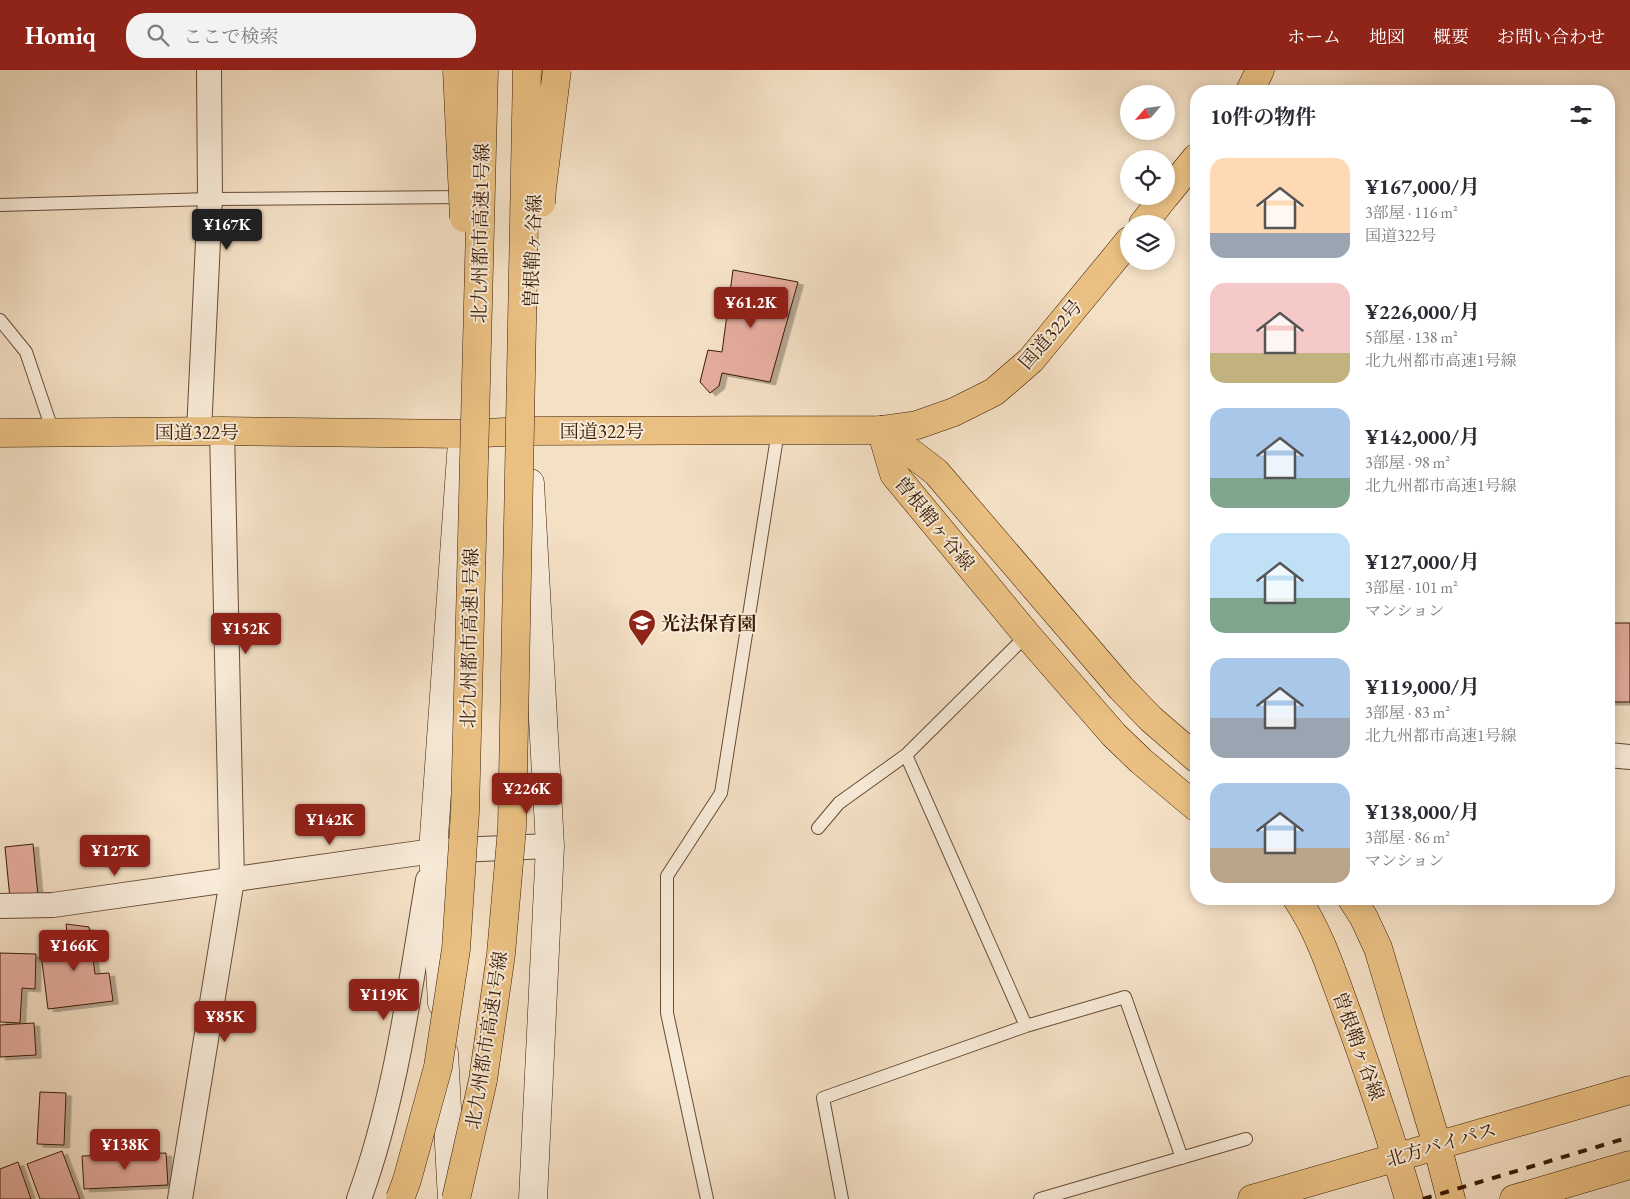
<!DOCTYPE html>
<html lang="ja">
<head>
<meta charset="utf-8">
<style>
  :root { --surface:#fff; --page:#f2f2f3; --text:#2b2b33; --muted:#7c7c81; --accent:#8f2418 }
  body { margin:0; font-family:"EB Garamond","Noto Serif JP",serif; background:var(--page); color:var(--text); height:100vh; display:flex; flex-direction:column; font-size:19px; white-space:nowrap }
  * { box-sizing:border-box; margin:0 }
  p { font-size:16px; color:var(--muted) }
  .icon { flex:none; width:28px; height:28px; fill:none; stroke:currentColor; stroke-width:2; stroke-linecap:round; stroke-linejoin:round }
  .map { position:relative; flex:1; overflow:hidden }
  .drawer { position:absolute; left:1190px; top:15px; width:425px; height:820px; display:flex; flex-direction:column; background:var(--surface); border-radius:20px; box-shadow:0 2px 12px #0003 }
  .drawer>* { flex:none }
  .needle { width:32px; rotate:242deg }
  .controls { position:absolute; left:1120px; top:15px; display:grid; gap:10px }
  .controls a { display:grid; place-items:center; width:55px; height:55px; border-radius:50%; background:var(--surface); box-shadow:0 2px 12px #0003; font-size:25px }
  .price { position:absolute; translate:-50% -42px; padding:0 11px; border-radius:5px; background:var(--accent); color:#fff; font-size:16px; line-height:32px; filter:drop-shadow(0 1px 2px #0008) }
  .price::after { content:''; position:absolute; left:50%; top:30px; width:15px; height:11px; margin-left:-8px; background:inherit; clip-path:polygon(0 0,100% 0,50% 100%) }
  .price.on { background:#222; color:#fff }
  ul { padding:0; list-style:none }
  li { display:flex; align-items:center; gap:15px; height:125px; padding:0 20px }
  li span { display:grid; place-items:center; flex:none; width:140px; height:100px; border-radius:15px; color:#555 }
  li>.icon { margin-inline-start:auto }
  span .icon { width:60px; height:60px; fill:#fffc; stroke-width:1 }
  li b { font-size:21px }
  h2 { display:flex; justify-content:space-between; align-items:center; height:60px; padding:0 20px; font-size:21px }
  header { display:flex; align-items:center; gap:30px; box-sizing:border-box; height:70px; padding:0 25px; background:var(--accent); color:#fff }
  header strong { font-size:24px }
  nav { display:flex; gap:28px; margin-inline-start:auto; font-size:18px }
  .search { width:350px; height:45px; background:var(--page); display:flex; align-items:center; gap:12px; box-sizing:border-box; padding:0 18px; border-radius:20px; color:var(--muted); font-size:19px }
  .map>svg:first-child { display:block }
  .building { fill:#e6ad9f; stroke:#3a1b03; filter:url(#shadow) }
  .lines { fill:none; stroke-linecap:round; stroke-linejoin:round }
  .lane-casing { stroke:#684c34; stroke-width:14 }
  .street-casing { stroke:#684c34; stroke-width:26 }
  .secondary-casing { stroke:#3a1b03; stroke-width:29 }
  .primary-casing { stroke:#3a1b03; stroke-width:29 }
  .highway-casing { stroke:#3a1b03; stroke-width:29 }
  .lane { stroke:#f8ebd9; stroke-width:12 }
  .street { stroke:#f8ebd9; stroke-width:24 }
  .secondary { stroke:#f8ebd9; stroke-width:28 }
  .primary { stroke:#eac082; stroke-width:28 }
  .highway { stroke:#eac082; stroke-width:28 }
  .rail { stroke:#3a1b03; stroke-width:4; stroke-dasharray:9 9; stroke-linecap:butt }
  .highway-bridge-casing { stroke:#3a1b03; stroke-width:29; stroke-linecap:butt }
  .highway-bridge { stroke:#eac082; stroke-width:28 }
  .labels { text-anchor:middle; stroke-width:4; stroke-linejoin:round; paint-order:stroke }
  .street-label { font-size:19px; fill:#3a1b03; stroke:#f8ebd9 }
  .poi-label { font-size:19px; font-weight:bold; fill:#3a1b03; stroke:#f8ebd9; text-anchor:start }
</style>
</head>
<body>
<header>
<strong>Homiq</strong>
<div class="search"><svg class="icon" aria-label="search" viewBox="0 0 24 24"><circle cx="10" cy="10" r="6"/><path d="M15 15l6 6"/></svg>ここで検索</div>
<nav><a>ホーム</a><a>地図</a><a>概要</a><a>お問い合わせ</a></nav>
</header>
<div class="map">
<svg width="1630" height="1129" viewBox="0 0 1630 1129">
  <defs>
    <filter id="shadow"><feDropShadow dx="5.5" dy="3" stdDeviation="0" flood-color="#0004"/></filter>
  </defs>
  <rect width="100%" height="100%" fill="#f4e0c5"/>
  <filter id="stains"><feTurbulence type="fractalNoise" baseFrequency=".004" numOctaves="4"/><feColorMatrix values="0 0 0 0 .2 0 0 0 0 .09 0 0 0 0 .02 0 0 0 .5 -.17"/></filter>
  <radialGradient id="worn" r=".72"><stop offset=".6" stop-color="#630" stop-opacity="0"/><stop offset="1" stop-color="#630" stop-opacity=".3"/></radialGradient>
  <path class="building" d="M 733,200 L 798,212 L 770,312 L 722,303 L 719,316 L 710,323 L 700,312 L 708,280 L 722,282 Z
    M 1609,553 L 1630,553 L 1630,632 L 1609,632 Z
    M 33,774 L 38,826 L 10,829 L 5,777 Z
    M 66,854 L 89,857 L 95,904 L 109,903 L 113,931 L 48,939 L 40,876 L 68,872 Z
    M 0,883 L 36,884 L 35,919 L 22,918 L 20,953 L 0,952 Z
    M 34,953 L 36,985 L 0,987 L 0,955 Z
    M 40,1022 L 66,1023 L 64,1075 L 37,1074 Z
    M 62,1081 L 80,1129 L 40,1129 L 27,1094 Z
    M 166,1083 L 168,1115 L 84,1119 L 82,1086 Z
    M 18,1092 L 31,1129 L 0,1129 L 0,1099 Z"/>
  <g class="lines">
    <defs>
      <path id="lane" d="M 0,135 L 210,129 L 465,127
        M 0,250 L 26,282 L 53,362
        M 818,758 L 839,733 L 906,685 L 1027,565
        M 1026,956 L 1125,927 L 1182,1088
        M 707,1129 L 667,943 L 667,806 L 721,723 L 778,361
        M 842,1129 L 823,1028 L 1026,956 L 906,685
        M 1040,1129 L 1246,1069"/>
      <path id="street" d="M 199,362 L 210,129 L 209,0
        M 1609,685 L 1630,687
        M 0,836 L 53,835 L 433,781 L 550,776
        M 180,1129 L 232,810 L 222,361
        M 359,1129 C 396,1028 410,916 428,810"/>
      <path id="secondary" d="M 530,413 L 550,776 L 533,1129
        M 442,933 L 433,781 L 462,372
        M 444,983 L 452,1129"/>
      <path id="primary" d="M 881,360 L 894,404 L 1027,565 L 1114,665 L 1141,691 L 1196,737
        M 881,360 L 936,402 L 1121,618 L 1151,649 L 1196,688
        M 1297,829 C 1320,863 1332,902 1346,940 C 1369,1003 1390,1065 1409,1129
        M 1352,829 L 1364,848 L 1378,878 L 1437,1075 L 1451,1129"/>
      <path id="highway" d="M 1250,21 L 1260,0
        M 1166,125 L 1196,88
        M 1143,154 L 1165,126
        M 0,363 L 222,361 L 463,364 L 527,361 L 881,360 L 917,355 L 954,342 L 994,322 L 1031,290 L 1129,171
        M 1252,1129 L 1630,1020
        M 1514,1129 L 1630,1095"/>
    </defs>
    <use href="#lane" class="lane-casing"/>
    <use href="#street" class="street-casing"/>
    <use href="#secondary" class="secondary-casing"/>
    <use href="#primary" class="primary-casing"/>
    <use href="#highway" class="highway-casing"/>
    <use href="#lane" class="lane"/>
    <use href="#street" class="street"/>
    <use href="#secondary" class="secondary"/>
    <use href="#primary" class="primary"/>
    <use href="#highway" class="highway"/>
    <path class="rail" d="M 1423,1129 L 1630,1067"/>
    <defs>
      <path id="highway-bridge" d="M 457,0 L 464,148
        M 541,133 L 542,118 L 557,0
        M 400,1129 L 407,1110 L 438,997 L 456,879 L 465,742 L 484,0
        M 456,1129 L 483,1010 L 501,884 L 512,758 L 527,0"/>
    </defs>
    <use href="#highway-bridge" class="highway-bridge-casing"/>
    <use href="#highway-bridge" class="highway-bridge"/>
  </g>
  <defs>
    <symbol id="school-pin" viewBox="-11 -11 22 30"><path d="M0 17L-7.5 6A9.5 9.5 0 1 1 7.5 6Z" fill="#8f2418" stroke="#f8ebd9"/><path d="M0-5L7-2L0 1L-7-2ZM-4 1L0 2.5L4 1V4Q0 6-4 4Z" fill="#fff"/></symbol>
  </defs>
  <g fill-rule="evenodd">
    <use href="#school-pin" x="626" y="537" width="32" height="43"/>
  </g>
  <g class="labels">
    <g class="street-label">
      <text transform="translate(480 163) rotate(-89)" y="7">北九州都市高速1号線</text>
      <text transform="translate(532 181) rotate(-88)" y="7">曽根鞘ヶ谷線</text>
      <text transform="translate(1050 264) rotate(-49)" y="7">国道322号</text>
      <text x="602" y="368">国道322号</text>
      <text x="197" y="369">国道322号</text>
      <text transform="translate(935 453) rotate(51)" y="7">曽根鞘ヶ谷線</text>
      <text transform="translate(469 568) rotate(-89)" y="7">北九州都市高速1号線</text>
      <text transform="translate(486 970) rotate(-81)" y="7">北九州都市高速1号線</text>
      <text transform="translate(1359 976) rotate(70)" y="7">曽根鞘ヶ谷線</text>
      <text transform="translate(1441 1074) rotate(-16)" y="7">北方バイパス</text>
    </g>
    <g class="poi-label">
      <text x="661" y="560">光法保育園</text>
    </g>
  </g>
  <rect width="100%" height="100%" filter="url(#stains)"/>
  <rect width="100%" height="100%" fill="url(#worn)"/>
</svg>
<div class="controls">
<a><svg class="needle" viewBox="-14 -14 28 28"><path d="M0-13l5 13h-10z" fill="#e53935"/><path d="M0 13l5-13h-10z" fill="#7c7c81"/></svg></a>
<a><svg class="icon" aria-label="locate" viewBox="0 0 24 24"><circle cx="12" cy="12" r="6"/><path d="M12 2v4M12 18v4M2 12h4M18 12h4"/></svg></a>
<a><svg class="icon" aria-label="layers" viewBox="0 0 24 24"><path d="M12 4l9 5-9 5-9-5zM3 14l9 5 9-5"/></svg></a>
</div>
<b class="price on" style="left:227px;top:181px">¥167K</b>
<b class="price" style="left:751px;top:259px">¥61.2K</b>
<b class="price" style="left:246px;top:585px">¥152K</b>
<b class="price" style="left:527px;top:745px">¥226K</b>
<b class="price" style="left:330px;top:776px">¥142K</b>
<b class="price" style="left:115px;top:807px">¥127K</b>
<b class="price" style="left:74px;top:902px">¥166K</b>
<b class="price" style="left:384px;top:951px">¥119K</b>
<b class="price" style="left:225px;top:973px">¥85K</b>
<b class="price" style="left:125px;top:1101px">¥138K</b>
<section class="drawer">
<h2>10件の物件<svg class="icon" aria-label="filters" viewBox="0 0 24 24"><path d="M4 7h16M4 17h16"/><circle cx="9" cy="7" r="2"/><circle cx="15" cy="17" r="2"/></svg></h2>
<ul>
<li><span style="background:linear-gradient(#ffd9b3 75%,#9aa5b1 0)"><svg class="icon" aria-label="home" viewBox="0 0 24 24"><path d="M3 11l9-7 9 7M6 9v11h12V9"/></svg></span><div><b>¥167,000/月</b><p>3部屋 · 116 m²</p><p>国道322号</p></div></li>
<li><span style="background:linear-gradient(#f6c9c9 70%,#c2b280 0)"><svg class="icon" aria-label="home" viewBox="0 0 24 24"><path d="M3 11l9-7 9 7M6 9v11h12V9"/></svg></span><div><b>¥226,000/月</b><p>5部屋 · 138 m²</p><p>北九州都市高速1号線</p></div></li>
<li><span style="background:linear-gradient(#a9c7e8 70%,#7fa58c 0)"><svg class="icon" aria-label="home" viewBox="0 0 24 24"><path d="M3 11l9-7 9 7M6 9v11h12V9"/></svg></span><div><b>¥142,000/月</b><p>3部屋 · 98 m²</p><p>北九州都市高速1号線</p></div></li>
<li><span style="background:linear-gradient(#bfe0f5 65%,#7fa58c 0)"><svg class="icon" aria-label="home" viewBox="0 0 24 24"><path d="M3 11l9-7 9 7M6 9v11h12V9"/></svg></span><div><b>¥127,000/月</b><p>3部屋 · 101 m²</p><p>マンション</p></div></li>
<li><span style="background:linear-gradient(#a9c7e8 60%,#9aa5b1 0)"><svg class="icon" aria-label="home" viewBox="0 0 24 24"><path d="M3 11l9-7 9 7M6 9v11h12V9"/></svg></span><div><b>¥119,000/月</b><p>3部屋 · 83 m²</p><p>北九州都市高速1号線</p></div></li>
<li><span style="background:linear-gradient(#a9c7e8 65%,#b9a48a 0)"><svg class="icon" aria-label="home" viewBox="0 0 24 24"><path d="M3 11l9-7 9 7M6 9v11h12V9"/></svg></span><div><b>¥138,000/月</b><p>3部屋 · 86 m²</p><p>マンション</p></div></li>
</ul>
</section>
</div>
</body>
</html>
